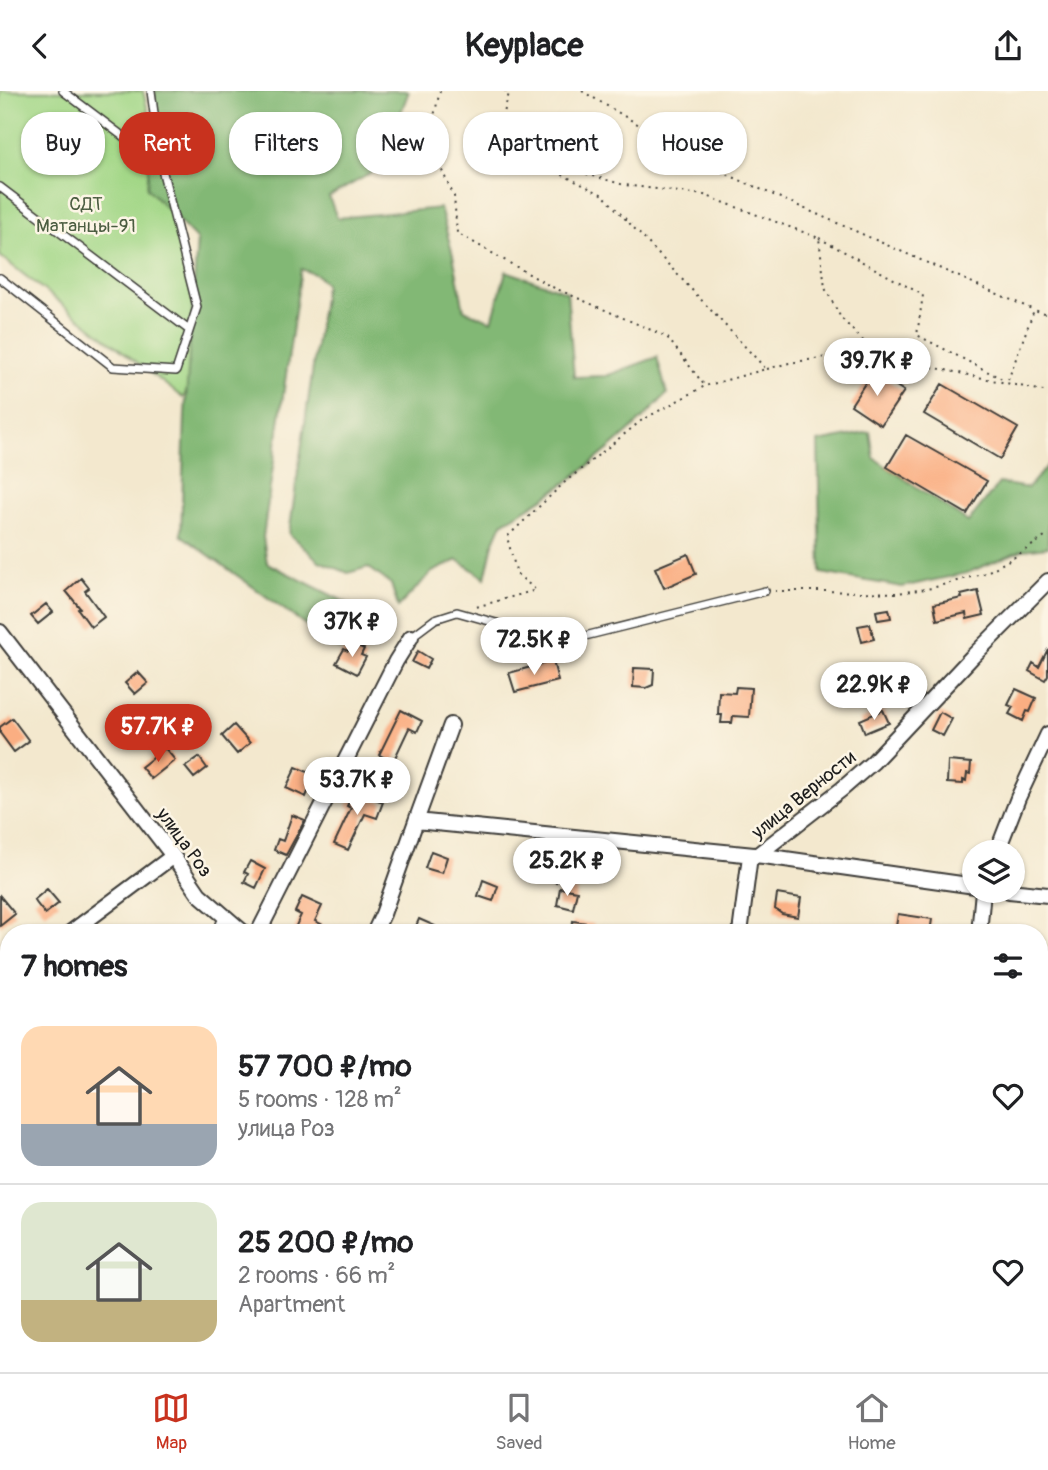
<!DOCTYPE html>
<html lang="en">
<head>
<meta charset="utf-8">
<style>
  :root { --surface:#fff; --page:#f2f2f2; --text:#202124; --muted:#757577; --line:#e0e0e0; --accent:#c8321e }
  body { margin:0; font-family:Pangolin,sans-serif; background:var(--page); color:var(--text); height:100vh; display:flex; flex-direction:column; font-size:26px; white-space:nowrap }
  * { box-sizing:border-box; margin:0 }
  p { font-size:23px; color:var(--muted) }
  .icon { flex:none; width:38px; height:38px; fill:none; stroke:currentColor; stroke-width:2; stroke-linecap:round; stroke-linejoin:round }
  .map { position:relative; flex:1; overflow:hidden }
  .details { position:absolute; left:0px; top:833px; width:1048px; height:448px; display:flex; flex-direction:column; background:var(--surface); border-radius:28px 28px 0 0; box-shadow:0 2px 5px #0004 }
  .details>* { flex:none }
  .guide { position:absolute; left:21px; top:21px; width:1006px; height:63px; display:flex; gap:14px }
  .controls { position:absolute; left:962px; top:749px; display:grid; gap:14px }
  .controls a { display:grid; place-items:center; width:63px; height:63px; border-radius:50%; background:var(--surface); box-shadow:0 2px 5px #0004; font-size:35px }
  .price { position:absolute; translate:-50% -60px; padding:0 16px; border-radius:24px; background:#fff; color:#222; font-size:23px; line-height:46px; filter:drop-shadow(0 2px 4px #0008) }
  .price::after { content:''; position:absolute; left:50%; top:42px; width:21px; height:16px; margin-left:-10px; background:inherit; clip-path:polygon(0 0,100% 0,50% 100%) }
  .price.selected { background:var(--accent); color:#fff }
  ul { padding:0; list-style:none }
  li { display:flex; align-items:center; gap:21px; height:175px; padding:0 21px }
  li+li { border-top:2px solid var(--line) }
  li span { display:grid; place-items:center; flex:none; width:196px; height:140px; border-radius:21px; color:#555 }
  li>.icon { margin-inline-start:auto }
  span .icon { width:84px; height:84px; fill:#fffc; stroke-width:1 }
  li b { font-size:30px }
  h2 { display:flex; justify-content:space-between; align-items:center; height:84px; padding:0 21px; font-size:30px }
  .chip { padding:0 24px; border-radius:28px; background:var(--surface); box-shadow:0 2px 5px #0004; font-size:24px; line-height:63px }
  .chip.selected { background:var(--accent); color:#fff }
  header { display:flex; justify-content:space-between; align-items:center; height:91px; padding:0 21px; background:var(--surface); font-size:32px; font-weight:700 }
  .menu { display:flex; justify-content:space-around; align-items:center; height:98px; border-top:2px solid var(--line); background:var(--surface); font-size:19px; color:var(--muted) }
  .menu a { display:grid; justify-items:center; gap:4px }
  .menu .selected { color:var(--accent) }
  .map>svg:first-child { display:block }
  .green { fill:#a3d787; stroke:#607a52; stroke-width:2 }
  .forest { fill:#82b874; stroke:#4f6a48; stroke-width:2 }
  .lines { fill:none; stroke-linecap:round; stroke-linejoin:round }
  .stream { stroke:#40b1b9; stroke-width:3.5 }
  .building { fill:#faae82 }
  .lane-casing { stroke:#3c3b37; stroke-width:10 }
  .street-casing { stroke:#3c3b37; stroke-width:18 }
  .path { stroke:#3c3b37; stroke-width:2; stroke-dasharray:2 5; stroke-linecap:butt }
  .lane { stroke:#fff; stroke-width:7 }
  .street { stroke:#fff; stroke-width:14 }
  .labels { text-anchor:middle; stroke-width:5; stroke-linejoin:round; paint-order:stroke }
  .park-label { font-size:19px; fill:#4b5d41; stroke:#fcf5e5 }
  .street-label { font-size:19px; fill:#1c1c1c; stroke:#fcf5e5 }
</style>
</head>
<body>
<header><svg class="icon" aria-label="back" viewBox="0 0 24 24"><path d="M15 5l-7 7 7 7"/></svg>Keyplace<svg class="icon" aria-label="share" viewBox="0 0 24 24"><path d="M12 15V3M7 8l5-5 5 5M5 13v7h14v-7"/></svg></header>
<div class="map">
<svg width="1048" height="1281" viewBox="0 0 1048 1281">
  <rect width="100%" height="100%" fill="#fcf5e5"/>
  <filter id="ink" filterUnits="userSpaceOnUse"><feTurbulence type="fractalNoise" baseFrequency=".0143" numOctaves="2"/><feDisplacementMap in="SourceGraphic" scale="14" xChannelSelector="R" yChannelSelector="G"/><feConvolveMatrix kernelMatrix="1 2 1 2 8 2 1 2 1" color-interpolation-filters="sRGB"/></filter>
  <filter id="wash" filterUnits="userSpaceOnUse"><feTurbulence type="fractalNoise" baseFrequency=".00686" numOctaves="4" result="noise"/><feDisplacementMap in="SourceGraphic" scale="28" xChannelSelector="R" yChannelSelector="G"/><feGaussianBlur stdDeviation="1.57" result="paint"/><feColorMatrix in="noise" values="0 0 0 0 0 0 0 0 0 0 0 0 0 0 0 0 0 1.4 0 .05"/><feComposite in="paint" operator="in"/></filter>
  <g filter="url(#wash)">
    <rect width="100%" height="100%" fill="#f3e8ce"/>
    <path class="green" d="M 0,0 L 143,0 L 208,259 L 183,307 L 0,165 Z"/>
    <path class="forest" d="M 155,0 L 409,0 L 380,77 L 329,106 L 337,127 L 440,117 L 453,164 L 464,219 L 492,230 L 506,180 L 567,201 L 574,286 L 606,285 L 657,266 L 667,303 C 621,352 561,400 502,432 L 493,453 L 485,487 L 458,469 L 432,481 L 398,516 L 391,493 L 368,476 L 348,482 L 319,470 L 289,443 L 325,193 L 317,184 L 301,178 L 263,446 L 267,472 L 357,517 L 339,558 L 181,444 L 185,323 L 197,149 L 147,97 Z
      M 870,341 L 874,367 L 968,431 L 999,392 L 1028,397 L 1048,374 L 1048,456 L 1022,459 L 967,482 L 902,496 L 821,482 L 818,351 Z"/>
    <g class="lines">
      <path class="stream" d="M 0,1151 L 9,1149"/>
    </g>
    <g id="blocks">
      <path class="building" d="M 873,280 L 904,300 L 881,334 L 851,314 Z
        M 942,293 L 1018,337 L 1000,368 L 924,323 Z
        M 906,344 L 987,390 L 967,423 L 887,376 Z
        M 688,463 L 696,483 L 664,497 L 655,477 Z
        M 81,487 L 89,497 L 85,500 L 104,526 L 91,536 L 78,518 L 80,517 L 66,500 Z
        M 978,500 L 984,524 L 967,528 L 966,522 L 937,529 L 934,513 L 962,507 L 961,504 Z
        M 46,513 L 53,521 L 38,533 L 31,525 Z
        M 889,518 L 891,527 L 878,529 L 876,520 Z
        M 870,533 L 874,548 L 862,551 L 858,535 Z
        M 352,552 L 364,558 L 361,564 L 366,566 L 357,583 L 336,572 L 344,558 L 348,560 Z
        M 1048,558 L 1048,584 L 1045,589 L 1029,580 L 1033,572 L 1039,576 Z
        M 418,560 L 431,568 L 426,578 L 412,571 Z
        M 553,570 L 558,590 L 515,601 L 509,582 Z
        M 634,577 L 654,578 L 653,594 L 646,597 L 633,596 Z
        M 138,581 L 148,592 L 135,603 L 125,592 Z
        M 736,596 L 751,597 L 749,626 L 733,625 L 732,632 L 721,632 L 722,624 L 718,624 L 719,601 L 735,602 Z
        M 1016,598 L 1036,607 L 1030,621 L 1027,620 L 1023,630 L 1009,623 L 1013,616 L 1008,614 Z
        M 401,619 L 422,630 L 417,641 L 409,637 L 393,671 L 379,664 Z
        M 883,619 L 889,632 L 865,642 L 860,629 Z
        M 940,621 L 952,628 L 943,645 L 931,639 Z
        M 12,627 L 29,650 L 14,661 L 0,642 L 0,636 Z
        M 234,634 L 250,652 L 237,663 L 222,645 Z
        M 165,657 L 175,669 L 151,688 L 141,676 Z
        M 199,666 L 207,677 L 194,687 L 185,676 Z
        M 948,670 L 971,672 L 970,683 L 967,682 L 966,690 L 963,689 L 963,693 L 947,692 Z
        M 296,676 L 315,684 L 306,706 L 286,697 Z
        M 354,700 L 383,711 L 377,727 L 365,723 L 348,759 L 334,753 L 351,717 L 347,715 Z
        M 292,724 L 305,729 L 286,764 L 274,759 L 278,748 L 283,750 Z
        M 431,760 L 447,766 L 442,782 L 425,777 Z
        M 532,769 L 559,778 L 556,791 L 528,782 Z
        M 250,770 L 265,778 L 256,797 L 244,791 L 248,783 L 244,781 Z
        M 483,789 L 498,795 L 493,810 L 478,805 Z
        M 560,797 L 577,800 L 573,818 L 557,814 Z
        M 47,798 L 59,812 L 45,823 L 34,809 Z
        M 777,803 L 801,807 L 798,826 L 782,823 L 775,818 Z
        M 0,805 L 15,823 L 0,835 Z
        M 302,806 L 322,815 L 315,830 L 323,834 L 320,842 L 299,842 L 294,839 L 301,824 L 295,821 Z
        M 898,823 L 932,828 L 930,842 L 895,842 Z
        M 419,828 L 435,835 L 432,842 L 413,842 Z
        M 573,830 L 594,833 L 592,842 L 571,842 Z"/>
    </g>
  </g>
  <g filter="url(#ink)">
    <use href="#blocks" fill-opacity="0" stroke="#3c3b37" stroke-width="2"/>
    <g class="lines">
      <defs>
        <path id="lane" d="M 63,0 L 161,74
          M 0,96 L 189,239
          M 0,187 L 113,276 L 176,280 L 197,216 L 161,74 L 151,0
          M 411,546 L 435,528 L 457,521 L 507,535 L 557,552 L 765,500
          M 215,842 L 224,826
          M 58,1272 L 60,1281"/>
        <path id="street" d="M 0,541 L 173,765 L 199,803 L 244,842
          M 416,730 L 451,634
          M 997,761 L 1018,707 L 1048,643
          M 756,765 L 842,698 L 873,671 L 972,566 L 1048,490
          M 1009,800 L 1048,804
          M 70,842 L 173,765
          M 258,842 L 396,570 L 411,546
          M 374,842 L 383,823 L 416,730 L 764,765 L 975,795
          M 740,842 L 750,765
          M 979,842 L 983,800
          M 0,874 L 9,885
          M 491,1272 L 491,1281
          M 952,1272 L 991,1278 L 1045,1281
          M 330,1281 L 367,1272"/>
      </defs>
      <use href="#lane" class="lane-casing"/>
      <use href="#street" class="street-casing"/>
      <path class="path" d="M 440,0 L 428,50 L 454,105 L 457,142 L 550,195 L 667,246 L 705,295 L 642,329 L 565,391 L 507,446 L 517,483 L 536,499 L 476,516
        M 505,0 L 509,2 L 496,54 L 526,65
        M 582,0 L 708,75 L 1034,219
        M 526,65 L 624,94 L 704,104 L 819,147 L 825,197 L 841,227 L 872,259 L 922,274 L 1048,301
        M 531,68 L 603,104 L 766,278 L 705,295
        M 819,147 L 923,204 L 917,244 L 1004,289
        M 767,278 L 789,272 L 871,259
        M 1008,289 L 1034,219 L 1048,223
        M 775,500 L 824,500 L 898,502 L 932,497 L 985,482 L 1013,467 L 1048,444"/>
      <use href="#lane" class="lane"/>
      <use href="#street" class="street"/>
    </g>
  </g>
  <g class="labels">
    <g class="park-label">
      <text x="86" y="119">СДТ<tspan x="86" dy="22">Матанцы-91</tspan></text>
    </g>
    <g class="street-label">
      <text transform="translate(803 703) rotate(-39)" y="7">улица Верности</text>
      <text transform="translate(185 751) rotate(54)" y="7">улица Роз</text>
    </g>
  </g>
</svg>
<div class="controls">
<a><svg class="icon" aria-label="layers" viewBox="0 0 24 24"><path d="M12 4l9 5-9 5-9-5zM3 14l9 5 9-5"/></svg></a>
</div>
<b class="price" style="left:877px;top:307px">39.7K ₽</b>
<b class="price" style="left:352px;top:568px">37K ₽</b>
<b class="price" style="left:534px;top:586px">72.5K ₽</b>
<b class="price" style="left:874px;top:631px">22.9K ₽</b>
<b class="price selected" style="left:158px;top:673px">57.7K ₽</b>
<b class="price" style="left:357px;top:726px">53.7K ₽</b>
<b class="price" style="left:567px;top:807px">25.2K ₽</b>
<div class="guide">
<a class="chip">Buy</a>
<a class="chip selected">Rent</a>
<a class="chip">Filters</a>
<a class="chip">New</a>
<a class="chip">Apartment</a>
<a class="chip">House</a>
</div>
<section class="details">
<h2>7 homes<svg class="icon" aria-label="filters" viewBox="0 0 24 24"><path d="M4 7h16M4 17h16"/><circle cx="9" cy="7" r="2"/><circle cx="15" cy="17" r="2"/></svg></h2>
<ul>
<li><span style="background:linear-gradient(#ffd9b3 70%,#9aa5b1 0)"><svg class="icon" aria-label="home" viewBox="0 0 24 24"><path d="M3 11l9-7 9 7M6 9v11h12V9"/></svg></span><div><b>57 700 ₽/mo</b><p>5 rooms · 128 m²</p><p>улица Роз</p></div><svg class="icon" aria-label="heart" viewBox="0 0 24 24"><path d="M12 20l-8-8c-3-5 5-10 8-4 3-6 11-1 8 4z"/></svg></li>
<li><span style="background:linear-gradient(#dfe7d0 70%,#c2b280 0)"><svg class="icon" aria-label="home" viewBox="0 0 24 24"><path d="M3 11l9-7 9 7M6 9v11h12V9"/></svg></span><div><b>25 200 ₽/mo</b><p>2 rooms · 66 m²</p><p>Apartment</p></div><svg class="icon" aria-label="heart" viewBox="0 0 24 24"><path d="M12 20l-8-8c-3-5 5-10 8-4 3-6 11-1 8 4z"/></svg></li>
</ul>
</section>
</div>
<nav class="menu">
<a class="selected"><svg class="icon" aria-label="map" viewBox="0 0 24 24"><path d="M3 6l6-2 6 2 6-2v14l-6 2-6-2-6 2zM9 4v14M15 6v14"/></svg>Map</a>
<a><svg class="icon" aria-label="saved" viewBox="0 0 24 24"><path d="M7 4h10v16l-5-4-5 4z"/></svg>Saved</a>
<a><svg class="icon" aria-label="home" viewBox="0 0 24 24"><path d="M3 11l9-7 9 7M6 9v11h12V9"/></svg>Home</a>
</nav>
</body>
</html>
